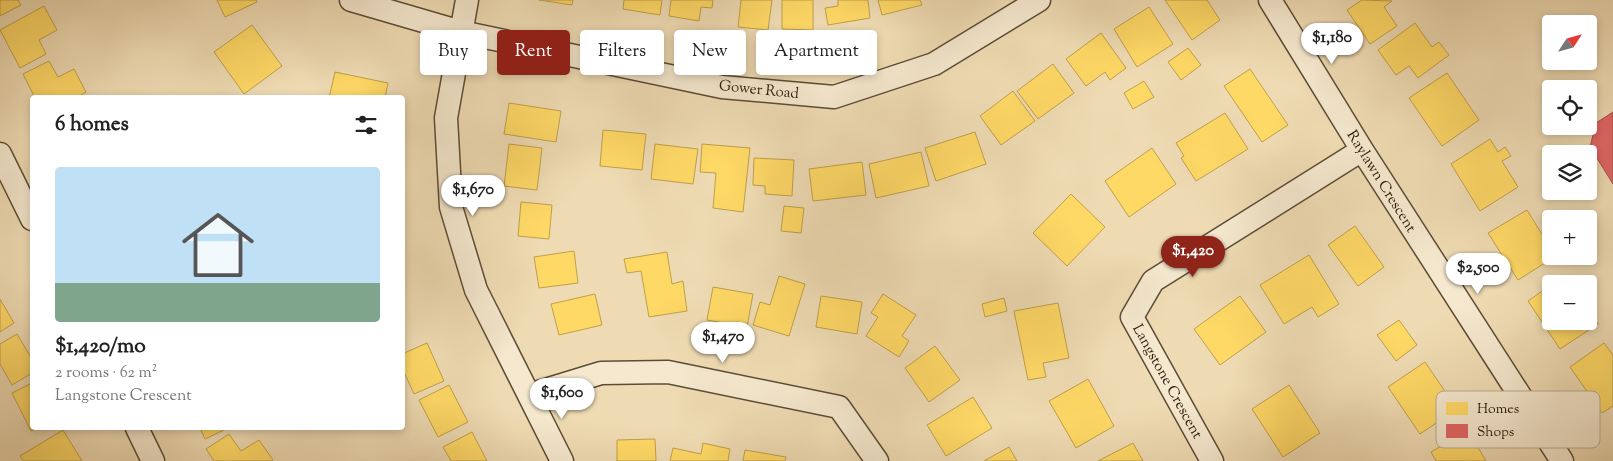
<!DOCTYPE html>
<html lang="en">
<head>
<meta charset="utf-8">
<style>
  :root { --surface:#fff; --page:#f2f2f2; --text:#222; --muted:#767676; --accent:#8f2418 }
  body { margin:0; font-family:"Sorts Mill Goudy",serif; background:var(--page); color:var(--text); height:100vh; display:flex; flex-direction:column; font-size:19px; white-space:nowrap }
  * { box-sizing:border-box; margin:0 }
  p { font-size:16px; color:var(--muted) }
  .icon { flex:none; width:28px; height:28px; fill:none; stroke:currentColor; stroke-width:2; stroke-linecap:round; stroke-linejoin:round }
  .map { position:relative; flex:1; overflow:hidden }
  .sheet { position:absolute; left:30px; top:95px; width:375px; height:335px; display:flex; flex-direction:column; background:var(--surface); border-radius:5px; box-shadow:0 2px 8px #0003 }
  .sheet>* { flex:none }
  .banner { position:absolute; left:420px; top:30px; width:475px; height:45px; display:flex; gap:10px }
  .needle { width:32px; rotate:54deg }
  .controls { position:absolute; left:1542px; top:15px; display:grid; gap:10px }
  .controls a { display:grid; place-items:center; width:55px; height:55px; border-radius:5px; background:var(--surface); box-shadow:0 2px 8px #0003; font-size:25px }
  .price { position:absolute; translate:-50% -42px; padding:0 11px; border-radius:18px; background:#fff; color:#222; font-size:16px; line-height:32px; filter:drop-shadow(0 1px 2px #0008) }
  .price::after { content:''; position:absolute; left:50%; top:30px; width:15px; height:11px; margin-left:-8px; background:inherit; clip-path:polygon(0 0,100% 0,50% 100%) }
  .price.selected { background:var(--accent); color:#fff }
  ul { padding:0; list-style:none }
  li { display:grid; align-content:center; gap:10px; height:265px; padding:0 25px }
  li span { display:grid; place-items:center; height:155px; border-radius:5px; color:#555 }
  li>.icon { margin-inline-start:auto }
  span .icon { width:90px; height:90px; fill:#fffc; stroke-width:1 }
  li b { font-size:21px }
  h2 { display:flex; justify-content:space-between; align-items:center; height:60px; padding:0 25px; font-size:21px }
  .chip { padding:0 18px; border-radius:5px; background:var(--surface); box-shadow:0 2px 8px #0003; font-size:18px; line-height:45px }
  .chip.selected { background:var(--accent); color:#fff }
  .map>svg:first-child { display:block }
  .homes { fill:#ffd966; stroke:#bfa04b }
  .shops { fill:#e06666; stroke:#aa504b }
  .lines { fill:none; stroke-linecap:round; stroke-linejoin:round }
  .minor-casing { stroke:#5c4c36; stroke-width:25 }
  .minor { stroke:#f5e8ce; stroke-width:22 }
  .labels { text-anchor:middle; stroke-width:5; stroke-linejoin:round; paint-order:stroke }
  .street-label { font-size:15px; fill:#2b1c0d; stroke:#f5e8ce }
  .key { fill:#f5e8ce; stroke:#b8ab94; stroke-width:1 }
  .key-label { font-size:14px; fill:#2b1c0d }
</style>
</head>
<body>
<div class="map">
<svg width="1613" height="461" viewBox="0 0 1613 461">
  <rect width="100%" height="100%" fill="#efdbb3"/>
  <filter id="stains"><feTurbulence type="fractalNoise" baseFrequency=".004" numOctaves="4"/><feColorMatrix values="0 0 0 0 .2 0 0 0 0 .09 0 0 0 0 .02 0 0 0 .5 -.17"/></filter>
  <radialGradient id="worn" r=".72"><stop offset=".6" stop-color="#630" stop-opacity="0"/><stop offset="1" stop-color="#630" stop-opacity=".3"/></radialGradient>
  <path class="homes" d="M 0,0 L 18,0 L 21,5 L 0,16 Z
    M 217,0 L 256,0 L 257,2 L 225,17 Z
    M 539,0 L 573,0 L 572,5 Z
    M 624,0 L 662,0 L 660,15 L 623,9 Z
    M 671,0 L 713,0 L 712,8 L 701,7 L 699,21 L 669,16 Z
    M 741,0 L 772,0 L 768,30 L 738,27 Z
    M 782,0 L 813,0 L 813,30 L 782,29 Z
    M 838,0 L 868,0 L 870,18 L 828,25 L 825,8 L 838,6 Z
    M 878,0 L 920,0 L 922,5 L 882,15 Z
    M 1165,0 L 1207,0 L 1220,20 L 1192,40 Z
    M 1362,0 L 1392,1 L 1384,7 L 1397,26 L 1370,44 L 1347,10 Z
    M 44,6 L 57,30 L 39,40 L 46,54 L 20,68 L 0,30 Z
    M 1149,7 L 1173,44 L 1137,67 L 1114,29 Z
    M 1415,23 L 1432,47 L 1439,42 L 1449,55 L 1418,78 L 1409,66 L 1396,75 L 1378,50 Z
    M 252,25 L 282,66 L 244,94 L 214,52 Z
    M 1101,33 L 1126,68 L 1110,80 L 1105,72 L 1086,86 L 1066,59 Z
    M 1188,48 L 1201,65 L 1181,80 L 1168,62 Z
    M 49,61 L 58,77 L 74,69 L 86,92 L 76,98 L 35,98 L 23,74 Z
    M 1053,64 L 1074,93 L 1038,119 L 1017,91 Z
    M 1250,69 L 1288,125 L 1262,142 L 1224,86 Z
    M 335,72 L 388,83 L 385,98 L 329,98 Z
    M 1447,73 L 1479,120 L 1442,146 L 1409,98 Z
    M 1144,81 L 1154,97 L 1133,109 L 1124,93 Z
    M 1013,91 L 1035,121 L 1001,145 L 980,116 Z
    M 509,103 L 561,111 L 556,142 L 504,134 Z
    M 1225,113 L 1248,149 L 1196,181 L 1181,158 L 1184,156 L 1176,143 Z
    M 603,130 L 646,134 L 642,170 L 600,166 Z
    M 975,132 L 986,164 L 936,181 L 925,148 Z
    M 1490,139 L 1498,152 L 1505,147 L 1511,156 L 1502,161 L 1518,187 L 1480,211 L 1451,164 Z
    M 509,144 L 542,148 L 537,190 L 504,186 Z
    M 655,144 L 698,149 L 693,184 L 651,179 Z
    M 702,144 L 750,148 L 743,212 L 713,208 L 716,173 L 700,172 Z
    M 1152,148 L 1176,184 L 1129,217 L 1105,181 Z
    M 921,152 L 929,186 L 876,198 L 869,164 Z
    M 754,158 L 794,160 L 792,196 L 765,194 L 765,186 L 753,185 Z
    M 862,162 L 866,195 L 813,201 L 809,169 Z
    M 1071,194 L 1105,227 L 1067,266 L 1033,233 Z
    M 521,202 L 552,205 L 549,239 L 518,236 Z
    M 784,206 L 804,208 L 801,233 L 781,231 Z
    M 1527,210 L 1551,249 L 1551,256 L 1556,256 L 1518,280 L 1488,233 Z
    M 1355,226 L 1384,267 L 1358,286 L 1328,245 Z
    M 574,251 L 578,283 L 539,288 L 534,257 Z
    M 667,252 L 672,284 L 683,281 L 687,311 L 649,317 L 641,271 L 627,273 L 624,259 Z
    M 1309,255 L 1339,304 L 1318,317 L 1312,307 L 1284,324 L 1260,285 Z
    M 779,276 L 805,284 L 789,336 L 753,325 L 760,302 L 770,305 Z
    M 1565,276 L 1571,284 L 1554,284 Z
    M 1551,285 L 1551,321 L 1589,321 L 1589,310 L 1598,324 L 1560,349 L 1528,301 Z
    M 713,287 L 753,294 L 747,327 L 707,320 Z
    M 595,294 L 602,325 L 559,335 L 551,304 Z
    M 883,294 L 916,315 L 902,336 L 909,341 L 899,357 L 866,336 L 878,317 L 871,313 Z
    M 821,296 L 862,302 L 857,334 L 816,327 Z
    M 1240,296 L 1266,332 L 1220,365 L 1194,329 Z
    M 1004,298 L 1007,311 L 985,317 L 982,304 Z
    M 0,299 L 14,323 L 0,332 Z
    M 1058,303 L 1069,358 L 1043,363 L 1046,377 L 1028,380 L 1014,311 Z
    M 1399,320 L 1417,345 L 1396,361 L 1377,335 Z
    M 17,334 L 32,359 L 32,373 L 12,385 L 0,364 L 0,344 Z
    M 427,343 L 444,381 L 414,394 L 402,368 L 402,354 Z
    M 1604,343 L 1613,355 L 1613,406 L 1602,413 L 1570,367 Z
    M 935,346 L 960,380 L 929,402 L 905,368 Z
    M 1425,362 L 1457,409 L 1420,434 L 1388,387 Z
    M 1088,379 L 1114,426 L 1076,448 L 1049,401 Z
    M 32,383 L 32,428 L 39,428 L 31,431 L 12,393 Z
    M 449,385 L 468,422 L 438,437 L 419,400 Z
    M 1289,385 L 1320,433 L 1283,457 L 1252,409 Z
    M 973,397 L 992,428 L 946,456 L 927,425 Z
    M 200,428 L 228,428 L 205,439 Z
    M 63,430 L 82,461 L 24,461 L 20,456 Z
    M 1468,430 L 1486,461 L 1436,461 L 1431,452 Z
    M 472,432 L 487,461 L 451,461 L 443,447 Z
    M 229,434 L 241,451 L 259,440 L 273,460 L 271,461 L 214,461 L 206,449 Z
    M 655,439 L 656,461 L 617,461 L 617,440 Z
    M 703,443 L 730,449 L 728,461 L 670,461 L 673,448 L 701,454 Z
    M 1133,443 L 1143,461 L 1098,461 Z
    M 1009,447 L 1017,461 L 984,461 Z
    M 745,450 L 786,457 L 785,461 L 743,461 Z"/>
  <path class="shops" d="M 1613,112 L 1613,184 L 1590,147 L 1596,123 Z"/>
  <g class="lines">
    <defs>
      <path id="minor" d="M 351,0 L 461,32 L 722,87 L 834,97 L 934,64 L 1039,0
        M 467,0 L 446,118 L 451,207 L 476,290 L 562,461
        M 1270,0 L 1362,150 L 1562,461
        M 0,154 L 32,219
        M 529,395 L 601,373 L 668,372 L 839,407 L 877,461
        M 137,428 L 153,461
        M 1212,461 L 1132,317 L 1153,281 L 1362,150"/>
    </defs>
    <use href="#minor" class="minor-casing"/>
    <use href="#minor" class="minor"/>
  </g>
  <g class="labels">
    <g class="street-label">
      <text transform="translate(759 89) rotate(6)" y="5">Gower Road</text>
      <text transform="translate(1382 181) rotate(58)" y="5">Raylawn Crescent</text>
      <text transform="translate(1168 381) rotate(61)" y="5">Langstone Crescent</text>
    </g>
  </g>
  <rect x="1436" y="391" width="164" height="57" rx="8" class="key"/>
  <rect x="1446" y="402" width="22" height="13" fill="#ffd966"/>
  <rect x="1446" y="424" width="22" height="14" fill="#e06666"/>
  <g class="key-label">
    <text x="1477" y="413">Homes</text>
    <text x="1477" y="436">Shops</text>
  </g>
  <rect width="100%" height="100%" filter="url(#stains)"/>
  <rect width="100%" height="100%" fill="url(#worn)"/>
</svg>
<div class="controls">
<a><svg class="needle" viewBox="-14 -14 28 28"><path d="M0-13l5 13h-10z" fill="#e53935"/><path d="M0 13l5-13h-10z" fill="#767676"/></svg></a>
<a><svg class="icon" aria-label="locate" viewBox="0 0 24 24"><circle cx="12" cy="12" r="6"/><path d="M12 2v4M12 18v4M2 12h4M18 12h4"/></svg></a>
<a><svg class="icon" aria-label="layers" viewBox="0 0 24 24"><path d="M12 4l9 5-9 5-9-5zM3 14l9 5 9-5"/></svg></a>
<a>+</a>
<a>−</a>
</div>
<b class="price" style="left:1332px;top:65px">$1,180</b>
<b class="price" style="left:473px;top:217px">$1,670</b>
<b class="price selected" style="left:1193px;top:278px">$1,420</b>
<b class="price" style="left:1478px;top:295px">$2,500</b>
<b class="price" style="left:723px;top:364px">$1,470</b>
<b class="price" style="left:562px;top:420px">$1,600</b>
<div class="banner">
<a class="chip">Buy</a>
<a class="chip selected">Rent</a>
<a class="chip">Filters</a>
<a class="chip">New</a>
<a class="chip">Apartment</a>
</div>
<section class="sheet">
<h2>6 homes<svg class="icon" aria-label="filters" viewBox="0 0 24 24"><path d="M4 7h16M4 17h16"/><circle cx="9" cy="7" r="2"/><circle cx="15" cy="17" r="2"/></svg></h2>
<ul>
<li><span style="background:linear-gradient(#bfe0f5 75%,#7fa58c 0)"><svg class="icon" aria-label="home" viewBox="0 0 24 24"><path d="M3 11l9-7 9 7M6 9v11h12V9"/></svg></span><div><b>$1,420/mo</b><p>2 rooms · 62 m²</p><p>Langstone Crescent</p></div></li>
</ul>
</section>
</div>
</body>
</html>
